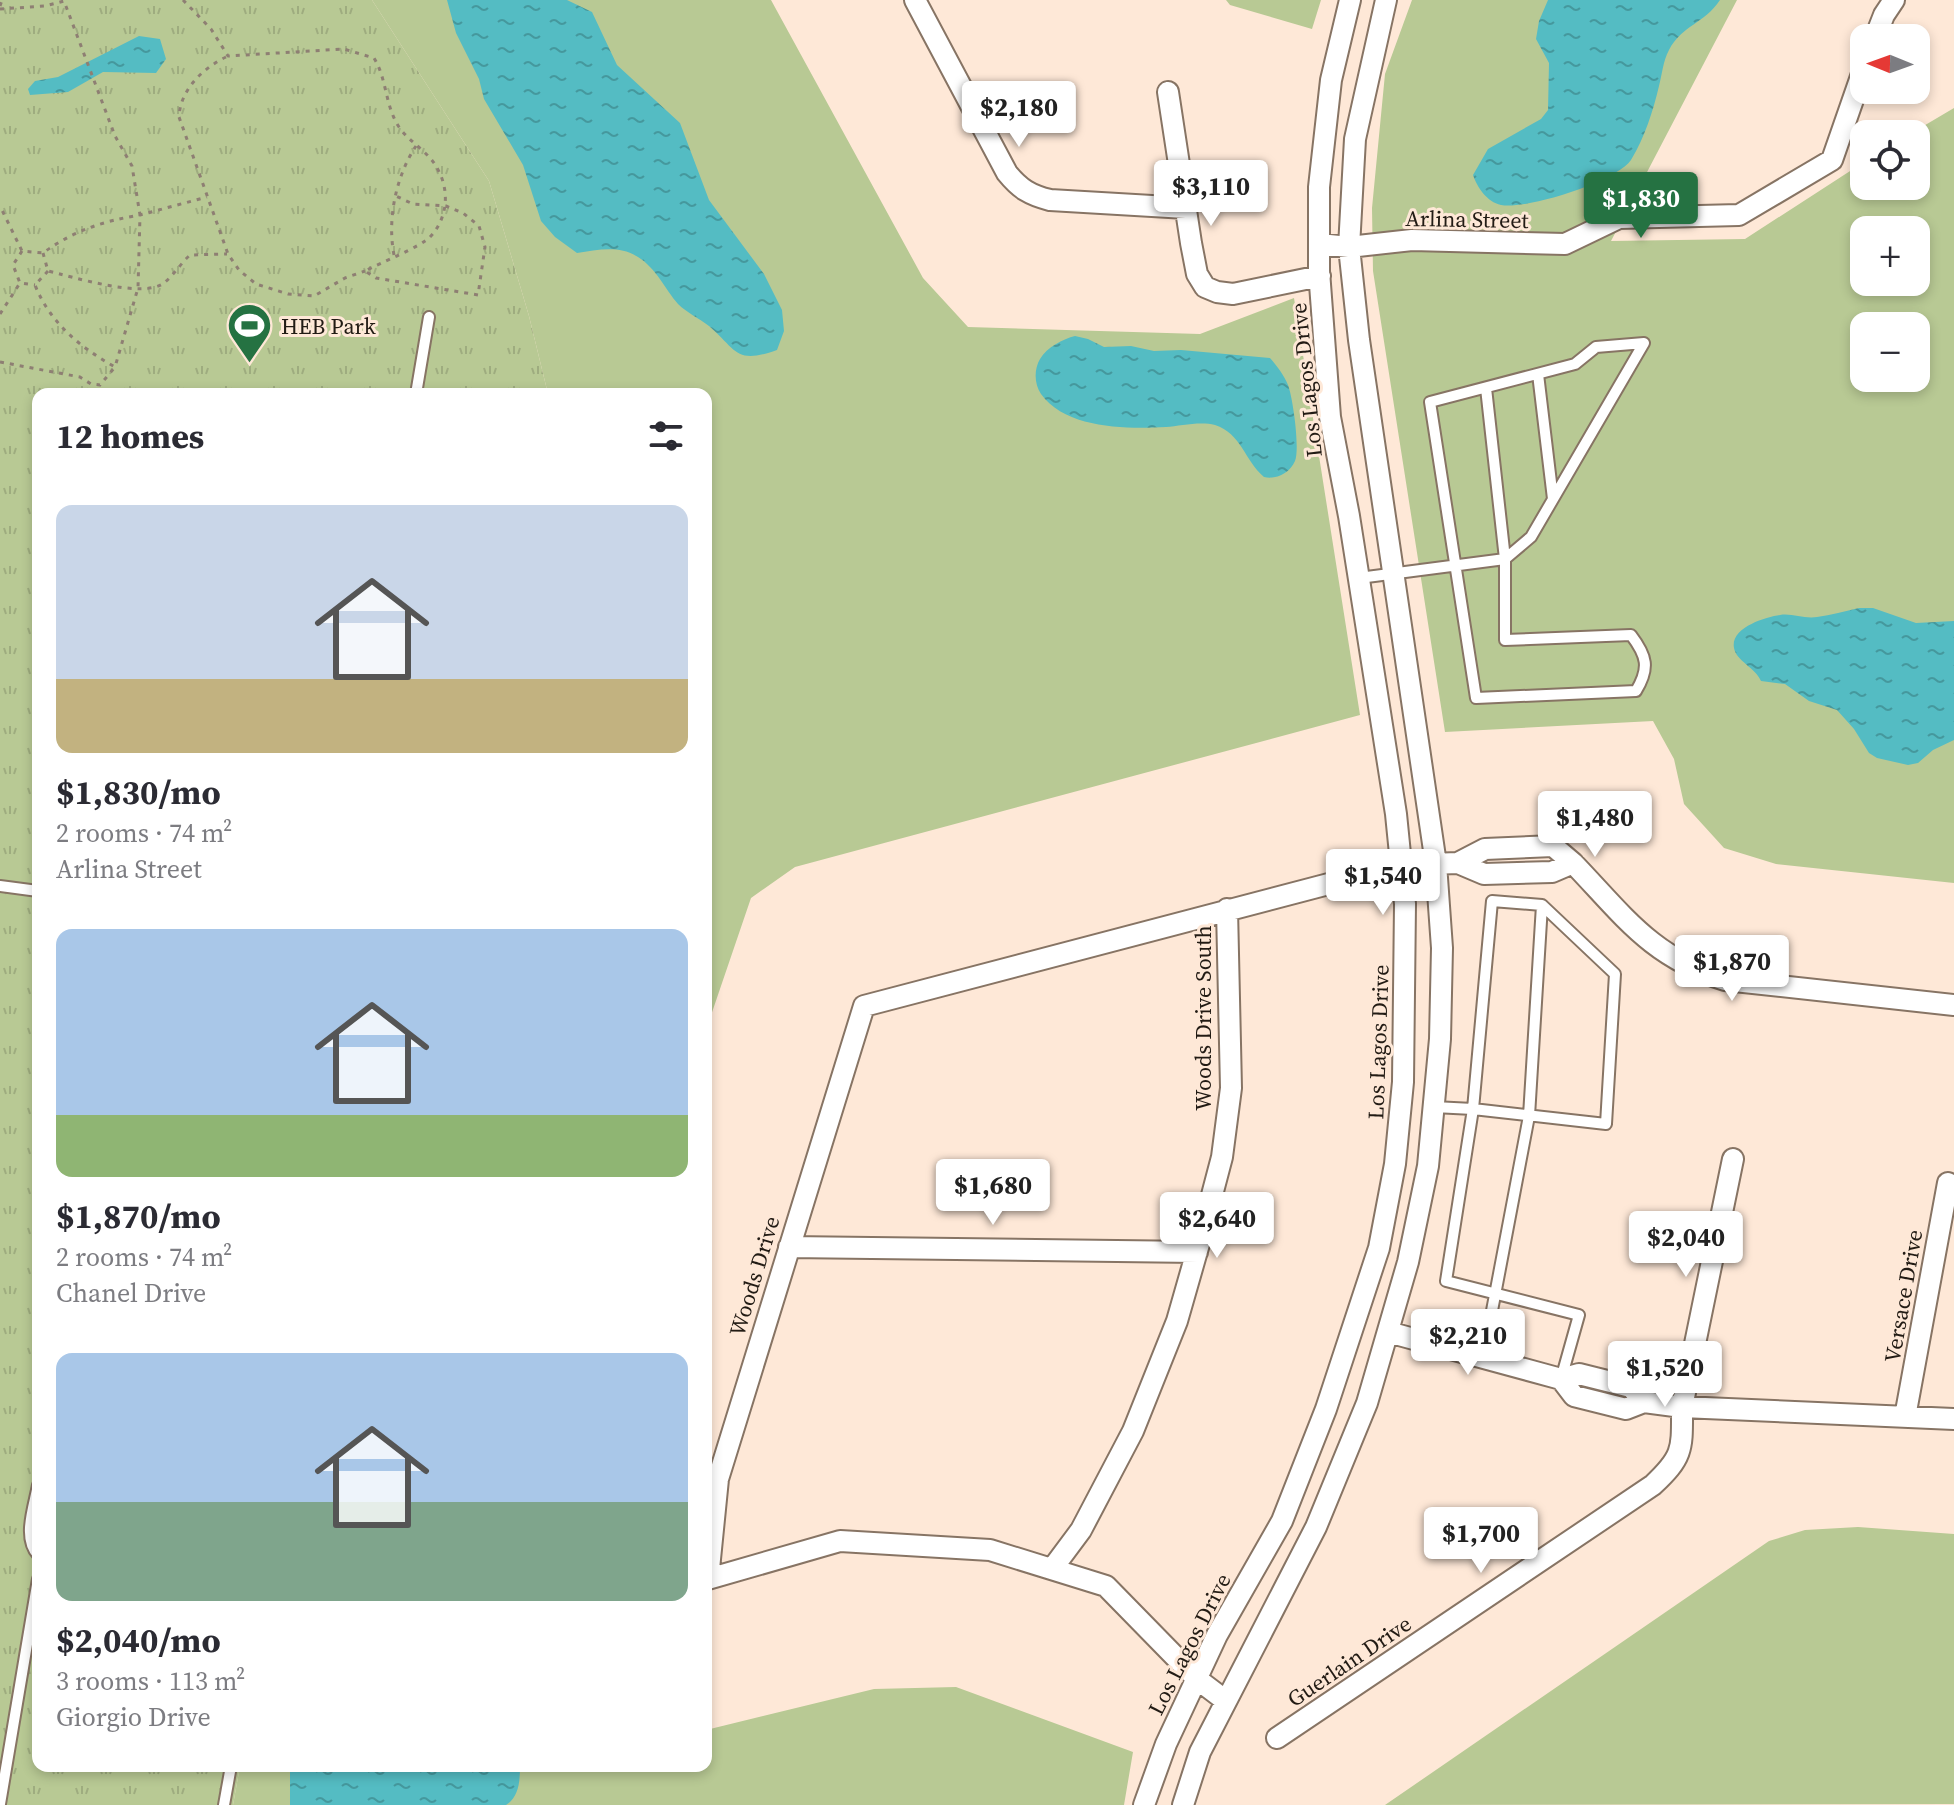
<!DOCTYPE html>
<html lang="en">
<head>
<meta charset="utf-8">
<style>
  :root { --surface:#fff; --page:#f7f7f7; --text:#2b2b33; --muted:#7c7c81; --accent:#257242 }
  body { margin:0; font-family:"Source Serif 4",serif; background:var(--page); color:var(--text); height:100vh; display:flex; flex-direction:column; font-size:30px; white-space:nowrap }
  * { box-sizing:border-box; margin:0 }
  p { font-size:26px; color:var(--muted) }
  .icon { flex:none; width:44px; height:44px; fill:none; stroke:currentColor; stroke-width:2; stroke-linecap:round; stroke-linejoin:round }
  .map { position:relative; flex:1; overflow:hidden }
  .details { position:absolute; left:32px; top:388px; width:680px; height:1384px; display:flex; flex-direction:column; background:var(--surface); border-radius:16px; box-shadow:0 4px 12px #0003 }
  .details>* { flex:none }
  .needle { width:52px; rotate:271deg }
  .controls { position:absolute; left:1850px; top:24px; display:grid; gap:16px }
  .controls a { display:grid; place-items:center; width:80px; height:80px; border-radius:16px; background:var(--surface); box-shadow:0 4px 12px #0003; font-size:40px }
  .price { position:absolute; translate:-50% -68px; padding:0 18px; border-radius:8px; background:#fff; color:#222; font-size:26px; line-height:52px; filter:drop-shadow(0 2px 4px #0008) }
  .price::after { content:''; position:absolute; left:50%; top:48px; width:24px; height:18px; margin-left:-12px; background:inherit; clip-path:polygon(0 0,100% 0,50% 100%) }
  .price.selected { background:var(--accent); color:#fff }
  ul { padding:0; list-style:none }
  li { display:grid; align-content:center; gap:16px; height:424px; padding:0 24px }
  li span { display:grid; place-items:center; height:248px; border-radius:16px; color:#555 }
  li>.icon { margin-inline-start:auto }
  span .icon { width:144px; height:144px; fill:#fffc; stroke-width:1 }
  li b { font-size:34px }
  h2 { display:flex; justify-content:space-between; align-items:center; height:96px; padding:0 24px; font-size:34px }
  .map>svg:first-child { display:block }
  .grass { fill:#b8c994; fill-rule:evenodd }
  .park { fill:url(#park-tufts) }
  .water { fill:url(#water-ripples) }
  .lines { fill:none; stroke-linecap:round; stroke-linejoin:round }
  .lane-casing { stroke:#877464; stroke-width:14 }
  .street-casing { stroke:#877464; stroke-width:24 }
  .path { stroke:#8e7f73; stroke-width:3; stroke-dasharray:4 6; stroke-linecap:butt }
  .lane { stroke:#fff; stroke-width:10 }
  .street { stroke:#fff; stroke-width:20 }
  .labels { text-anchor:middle; stroke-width:6; stroke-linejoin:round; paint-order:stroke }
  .street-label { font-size:22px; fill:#221b14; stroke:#fee8d7 }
  .poi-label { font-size:22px; fill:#221b14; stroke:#fee8d7; text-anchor:start }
</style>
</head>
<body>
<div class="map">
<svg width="1954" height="1805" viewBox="0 0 1954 1805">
  <defs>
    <pattern id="park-tufts" width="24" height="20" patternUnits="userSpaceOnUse" patternTransform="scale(2)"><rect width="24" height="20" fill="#b8c994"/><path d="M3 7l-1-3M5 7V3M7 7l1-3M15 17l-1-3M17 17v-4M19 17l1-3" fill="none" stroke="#9eac7f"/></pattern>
    <pattern id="water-ripples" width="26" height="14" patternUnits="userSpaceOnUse" patternTransform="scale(2)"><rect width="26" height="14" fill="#54bcc3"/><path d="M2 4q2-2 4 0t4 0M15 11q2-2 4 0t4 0" fill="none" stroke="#45989d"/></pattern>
  </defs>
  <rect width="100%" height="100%" fill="#fee8d7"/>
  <path class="grass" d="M 372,0 L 771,0 L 923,278 L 968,327 L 1200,334 L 1294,298 L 1360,715 L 795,867 L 751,898 L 706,1030 L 706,394 L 548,394 L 529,316 L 489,181 Z
    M 1226,0 L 1321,0 L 1312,29 L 1230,5 Z
    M 1412,0 L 1737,0 L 1611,241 L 1745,239 L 1864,162 L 1864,186 L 1916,186 L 1916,134 L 1910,134 L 1954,108 L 1954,883 L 1776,864 L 1724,848 L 1684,804 L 1674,759 L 1653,721 L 1445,732 L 1373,271 L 1372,208 L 1385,74 ZM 1864,230 L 1916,230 L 1916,282 L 1864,282 ZM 1864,326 L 1916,326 L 1916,378 L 1864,378 Z
    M 1858,1527 L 1954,1534 L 1954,1804 L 1385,1805 L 1769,1541 L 1805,1530 Z
    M 956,1687 L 1133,1752 L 1124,1805 L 233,1805 L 240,1766 L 706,1766 L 706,1730 L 874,1689 Z"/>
  <path class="park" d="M 0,0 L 372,0 L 489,181 L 529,316 L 548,394 L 38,394 L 38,1766 L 240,1766 L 233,1805 L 0,1805 Z"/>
  <path class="water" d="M 447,0 L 567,0 L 592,12 L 617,65 L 680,123 L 709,200 L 764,274 L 782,310 L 784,331 L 777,350 C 735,365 737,350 709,326 C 699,318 687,313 678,304 C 665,289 656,268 638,257 C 619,245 598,250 577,253 L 555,237 L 541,221 L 523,165 L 484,99 L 479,79 L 456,33 Z
    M 1548,0 L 1720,0 C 1704,24 1682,25 1669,50 C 1663,61 1662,75 1659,86 C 1653,111 1645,137 1631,160 C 1617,181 1527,210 1501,205 C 1487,202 1477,187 1473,175 L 1488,149 L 1541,119 L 1548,110 L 1549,63 L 1536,39 L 1539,21 Z
    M 139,36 L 160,39 L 166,59 L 156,73 L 103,72 L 68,92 L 30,95 L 28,89 L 35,81 L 58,77 Z
    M 1075,336 L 1088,339 L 1104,347 L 1131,346 L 1154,351 L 1181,350 L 1270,358 C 1277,366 1284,375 1288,385 C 1293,398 1300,449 1295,461 C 1290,473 1276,480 1264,477 C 1245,461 1241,433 1215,425 C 1200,421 1180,426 1166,427 C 1126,429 1066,429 1041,394 C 1034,384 1034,369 1040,359 C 1047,347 1063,339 1075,336 Z
    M 1859,608 L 1873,608 L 1916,623 L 1954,621 L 1954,740 L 1933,750 L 1918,763 L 1908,765 L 1877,758 L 1869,753 L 1854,729 L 1837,710 L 1809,701 L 1785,684 L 1761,681 C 1756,668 1736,661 1734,648 C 1730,628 1765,617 1780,615 C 1792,613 1804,619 1817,617 C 1831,615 1845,611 1859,608 Z
    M 290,1766 L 520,1766 C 520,1781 519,1797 506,1805 L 290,1805 Z"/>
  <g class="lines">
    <defs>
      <path id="lane" d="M 1538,374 L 1553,499
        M 416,394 L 429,317
        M 1359,578 L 1505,559 L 1531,537 L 1644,343 L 1596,347 L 1575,364 L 1430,402 L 1476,698 L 1636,691 C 1650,668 1647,656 1631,635 L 1505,640 L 1505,559 L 1486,388
        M 0,886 L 38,891
        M 1434,1107 L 1473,1109 L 1606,1124 L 1615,974 L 1542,905 L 1492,901 L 1473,1109 L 1446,1281 L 1579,1315 L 1561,1379
        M 1483,1358 L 1529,1116 L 1542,905
        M 38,1485 C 34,1507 22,1538 38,1555
        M 0,1804 L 38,1579
        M 224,1805 L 231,1766"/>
      <path id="street" d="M 915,0 L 1007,173 C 1020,189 1030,195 1050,200 L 1186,208
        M 1875,38 L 1884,15 L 1894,0
        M 1168,92 L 1191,243 L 1197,274 L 1205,287 L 1217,292 L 1233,294 L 1320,276
        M 1319,244 L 1349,247 L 1412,240 L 1565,244 L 1619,218 L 1739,215 L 1832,160 L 1864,68
        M 1573,863 C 1624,916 1651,957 1725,980 L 1954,1005
        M 789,1247 L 1197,1252
        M 1388,1332 L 1561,1379 L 1579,1374 L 1631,1387 L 1644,1402 L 1626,1409 L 1574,1396 L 1561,1379
        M 1644,1402 L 1682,1407 L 1954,1419
        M 1905,1417 L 1948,1183
        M 1052,1569 L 1081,1530 L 1133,1431 L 1177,1321 L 1201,1237 L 1222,1157 L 1231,1088 L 1227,909
        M 1226,1701 L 1197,1679 L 1106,1586 L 990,1550 L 840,1541 L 708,1579 L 718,1479 L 864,1006 L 1401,865 L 1458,863 L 1484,874 L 1552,872 L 1573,863 L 1553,846 L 1485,849 L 1458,863
        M 1277,1738 L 1653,1485 C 1684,1456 1682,1449 1682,1407 L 1733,1159
        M 1144,1805 L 1166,1744 L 1217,1635 L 1282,1521 L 1326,1409 L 1379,1248 L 1395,1164 L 1403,1082 L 1405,904 L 1396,814 L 1349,516 L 1330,417 L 1319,271 L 1319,187 L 1331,80 L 1350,0
        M 1183,1805 L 1200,1752 L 1316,1527 L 1367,1403 L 1408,1262 L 1428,1166 L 1440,1039 L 1442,948 L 1436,864 L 1359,340 L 1349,247 L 1355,139 L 1386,0"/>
    </defs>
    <use href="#lane" class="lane-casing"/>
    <use href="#street" class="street-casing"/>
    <path class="path" d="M 183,0 L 211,29 L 228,56 L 344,49 L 374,58 C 387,79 385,106 399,127 C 409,142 429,152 437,168 C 450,190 448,218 430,237 C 422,246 378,264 365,271 L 376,278 L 478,295 L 485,247 L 479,226 L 463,213 L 446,206 L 413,204 L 396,196
      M 0,6 L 2,0
      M 0,9 L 45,6 L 64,1 L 115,136 L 132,166 L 140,215 C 103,221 73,231 43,253 L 22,251 L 0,206
      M 226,57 C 203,68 180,90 179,117 L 228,254 L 239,270 L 256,284 L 288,294 L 314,296 L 345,278 L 365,271
      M 22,251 L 13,265 L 20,283 L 35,285
      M 43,253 L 48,271 C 73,277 143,299 164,283 C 174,275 181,263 190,255 L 227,254
      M 394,255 C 387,219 396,176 416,146
      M 48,271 L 35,285 C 50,323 81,348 115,367 L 138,288 L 140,215 L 207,197
      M 0,314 L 20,283
      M 0,362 L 80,377 L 91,384 L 100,385 L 115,367"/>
    <use href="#lane" class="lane"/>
    <use href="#street" class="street"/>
  </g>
  <defs>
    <symbol id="stadium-pin" viewBox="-11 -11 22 30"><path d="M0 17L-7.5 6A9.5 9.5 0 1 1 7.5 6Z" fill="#257242" stroke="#fee8d7"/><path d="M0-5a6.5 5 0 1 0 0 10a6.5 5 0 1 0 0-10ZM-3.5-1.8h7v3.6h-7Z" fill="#fff"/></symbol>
  </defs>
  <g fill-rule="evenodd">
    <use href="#stadium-pin" x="224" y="300" width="51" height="69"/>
  </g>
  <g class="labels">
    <g class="street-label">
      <text transform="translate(1467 219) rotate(1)" y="8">Arlina Street</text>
      <text transform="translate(1306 380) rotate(-96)" y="8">Los Lagos Drive</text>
      <text transform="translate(1203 1018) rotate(-90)" y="8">Woods Drive South</text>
      <text transform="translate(1378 1042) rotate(-88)" y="8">Los Lagos Drive</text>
      <text transform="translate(754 1276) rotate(-73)" y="8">Woods Drive</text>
      <text transform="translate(1903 1296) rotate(-80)" y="8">Versace Drive</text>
      <text transform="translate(1189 1644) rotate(-63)" y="8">Los Lagos Drive</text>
      <text transform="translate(1349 1661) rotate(-34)" y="8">Guerlain Drive</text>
    </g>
    <g class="poi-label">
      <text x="281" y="334">HEB Park</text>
    </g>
  </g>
</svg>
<div class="controls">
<a><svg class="needle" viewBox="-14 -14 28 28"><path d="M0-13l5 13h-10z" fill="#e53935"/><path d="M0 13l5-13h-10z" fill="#7c7c81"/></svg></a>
<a><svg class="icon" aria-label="locate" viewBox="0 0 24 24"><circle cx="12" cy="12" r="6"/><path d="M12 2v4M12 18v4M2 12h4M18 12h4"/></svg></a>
<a>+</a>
<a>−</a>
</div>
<b class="price" style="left:1019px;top:149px">$2,180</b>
<b class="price" style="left:1211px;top:228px">$3,110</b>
<b class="price selected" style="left:1641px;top:240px">$1,830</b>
<b class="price" style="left:1595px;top:859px">$1,480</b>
<b class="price" style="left:1383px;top:917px">$1,540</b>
<b class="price" style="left:1732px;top:1003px">$1,870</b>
<b class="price" style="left:993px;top:1227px">$1,680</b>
<b class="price" style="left:1217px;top:1260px">$2,640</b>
<b class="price" style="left:1686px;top:1279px">$2,040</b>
<b class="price" style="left:1468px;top:1377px">$2,210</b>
<b class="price" style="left:1665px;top:1409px">$1,520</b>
<b class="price" style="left:1481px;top:1575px">$1,700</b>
<section class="details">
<h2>12 homes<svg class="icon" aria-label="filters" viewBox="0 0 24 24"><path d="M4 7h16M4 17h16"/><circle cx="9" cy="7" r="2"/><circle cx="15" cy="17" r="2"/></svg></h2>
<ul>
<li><span style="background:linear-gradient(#c9d6e8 70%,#c2b280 0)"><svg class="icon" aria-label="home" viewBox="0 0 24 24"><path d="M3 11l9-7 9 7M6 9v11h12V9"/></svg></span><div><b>$1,830/mo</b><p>2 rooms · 74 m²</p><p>Arlina Street</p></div></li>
<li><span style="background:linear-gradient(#a9c7e8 75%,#8fb573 0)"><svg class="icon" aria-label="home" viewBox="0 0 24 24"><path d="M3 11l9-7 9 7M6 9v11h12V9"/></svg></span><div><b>$1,870/mo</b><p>2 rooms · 74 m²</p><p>Chanel Drive</p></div></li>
<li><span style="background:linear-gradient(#a9c7e8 60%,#7fa58c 0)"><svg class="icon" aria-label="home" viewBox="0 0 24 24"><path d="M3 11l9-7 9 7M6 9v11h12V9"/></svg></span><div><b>$2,040/mo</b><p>3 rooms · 113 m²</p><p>Giorgio Drive</p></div></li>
</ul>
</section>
</div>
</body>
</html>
